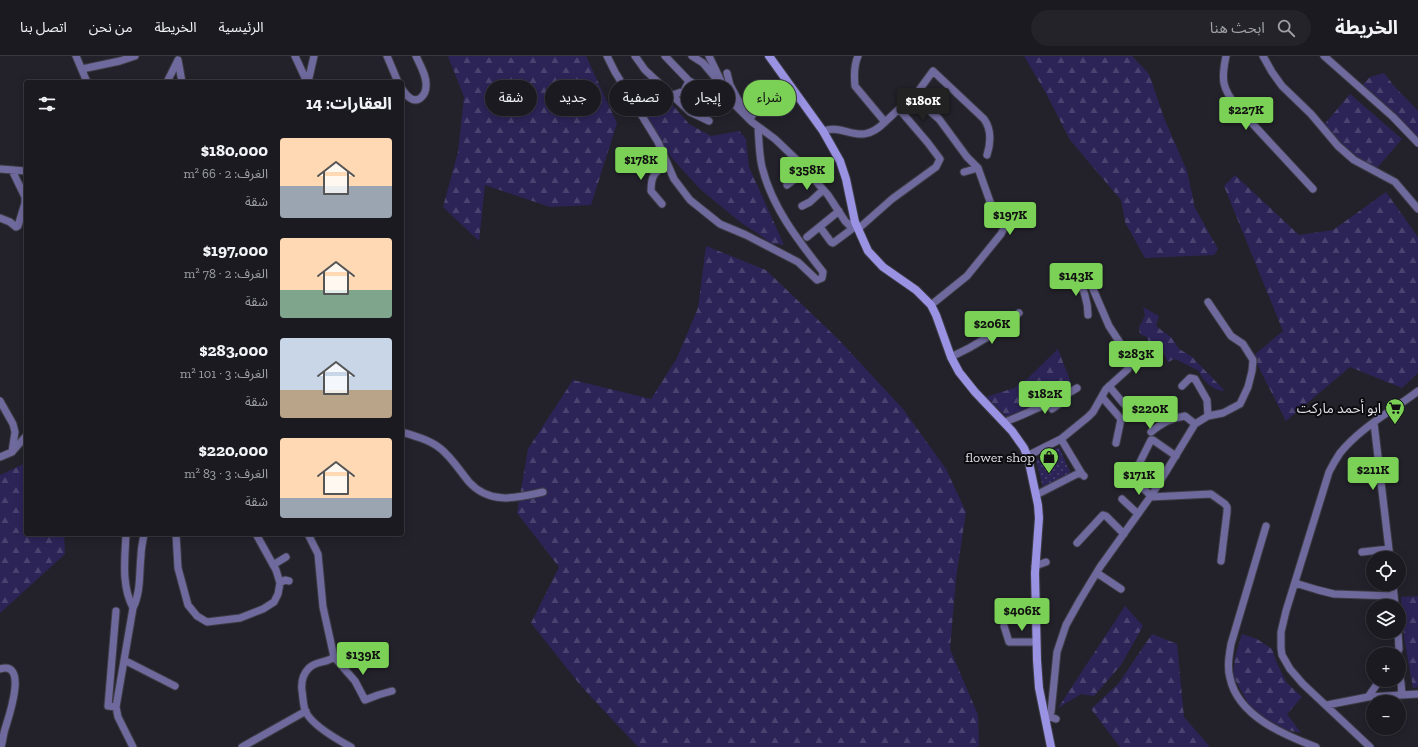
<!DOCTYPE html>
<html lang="ar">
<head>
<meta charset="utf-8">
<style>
  :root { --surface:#1a1a20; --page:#232329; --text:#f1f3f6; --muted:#9fa1a5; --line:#38383e; --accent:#7bd156 }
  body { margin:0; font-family:"Zilla Slab","Noto Sans Arabic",serif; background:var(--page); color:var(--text); direction:rtl; height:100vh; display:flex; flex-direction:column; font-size:15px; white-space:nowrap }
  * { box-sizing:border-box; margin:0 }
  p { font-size:13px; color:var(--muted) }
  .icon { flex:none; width:22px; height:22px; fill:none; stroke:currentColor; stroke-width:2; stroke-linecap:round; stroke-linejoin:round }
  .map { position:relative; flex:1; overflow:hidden; direction:ltr }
  .details { position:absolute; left:24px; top:24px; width:380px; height:456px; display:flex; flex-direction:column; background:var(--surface); border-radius:4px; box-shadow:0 2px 10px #0003,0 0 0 1px var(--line); direction:rtl }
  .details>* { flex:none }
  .guide { position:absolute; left:416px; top:24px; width:380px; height:36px; direction:rtl; display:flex; gap:8px }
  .tools { position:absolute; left:1366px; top:495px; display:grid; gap:8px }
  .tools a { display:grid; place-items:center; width:40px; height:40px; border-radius:50%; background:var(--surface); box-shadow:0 2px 10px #0003,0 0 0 1px var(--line); font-size:20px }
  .price { position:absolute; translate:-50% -34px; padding:0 9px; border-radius:4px; background:var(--accent); color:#111; font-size:13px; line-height:26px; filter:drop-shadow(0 1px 2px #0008) }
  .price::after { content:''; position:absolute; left:50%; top:24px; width:12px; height:9px; margin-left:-6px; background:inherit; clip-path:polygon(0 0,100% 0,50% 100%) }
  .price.current { background:#222; color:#fff }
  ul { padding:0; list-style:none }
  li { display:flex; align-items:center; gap:12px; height:100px; padding:0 12px }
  li span { display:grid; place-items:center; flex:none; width:112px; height:80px; border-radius:4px; color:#555 }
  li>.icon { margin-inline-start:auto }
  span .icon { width:48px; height:48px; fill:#fffc; stroke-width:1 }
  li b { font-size:17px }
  h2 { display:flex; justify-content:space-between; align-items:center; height:48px; padding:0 12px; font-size:17px }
  .chip { padding:0 14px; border-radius:18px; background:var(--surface); box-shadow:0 2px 10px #0003,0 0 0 1px var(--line); font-size:14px; line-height:36px }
  .chip.current { background:var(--accent); color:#111 }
  header { display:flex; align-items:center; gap:24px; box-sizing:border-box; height:56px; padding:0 20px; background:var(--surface); border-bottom:1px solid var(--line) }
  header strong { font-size:19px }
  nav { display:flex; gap:22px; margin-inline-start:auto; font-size:14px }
  .search { width:280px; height:36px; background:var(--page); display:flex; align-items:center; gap:10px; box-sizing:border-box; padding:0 14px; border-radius:22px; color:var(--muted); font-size:15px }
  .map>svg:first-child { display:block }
  .grass { fill:url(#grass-dots) }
  .forest { fill:url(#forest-firs) }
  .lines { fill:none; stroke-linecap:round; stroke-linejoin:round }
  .minor-casing { stroke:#3d3c45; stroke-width:9 }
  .secondary-casing { stroke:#3d3c45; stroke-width:10 }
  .minor { stroke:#6f6a9d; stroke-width:7 }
  .secondary { stroke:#9a92e3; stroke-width:8 }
  .labels { text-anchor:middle; stroke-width:4; stroke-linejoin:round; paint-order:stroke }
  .poi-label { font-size:14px; fill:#dddde3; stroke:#0c0c10; text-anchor:end }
</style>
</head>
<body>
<header>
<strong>الخريطة</strong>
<div class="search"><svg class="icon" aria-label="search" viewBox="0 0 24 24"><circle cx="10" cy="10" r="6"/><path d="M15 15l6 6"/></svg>ابحث هنا</div>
<nav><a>الرئيسية</a><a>الخريطة</a><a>من نحن</a><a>اتصل بنا</a></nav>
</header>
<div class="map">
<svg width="1418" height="691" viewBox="0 0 1418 691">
  <defs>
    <pattern id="grass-dots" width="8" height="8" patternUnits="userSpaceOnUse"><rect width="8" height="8" fill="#2c2457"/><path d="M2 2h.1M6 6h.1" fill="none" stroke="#4a436f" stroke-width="1.8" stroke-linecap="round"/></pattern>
    <pattern id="forest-firs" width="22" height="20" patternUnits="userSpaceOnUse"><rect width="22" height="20" fill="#2c2457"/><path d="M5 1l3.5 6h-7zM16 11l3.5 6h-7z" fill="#4a436f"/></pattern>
  </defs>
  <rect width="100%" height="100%" fill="#23222b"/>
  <path class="grass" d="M 1059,391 L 1071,418 L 1043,431 L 1036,404 Z"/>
  <path class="forest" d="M 448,0 L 586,0 L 617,67 L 591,149 L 550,151 L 485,129 L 479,185 L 443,151 L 458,96 L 464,41 Z
    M 1024,0 L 1132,0 L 1149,18 L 1164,62 L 1187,115 L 1195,152 L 1218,193 L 1214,199 L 1145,202 L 1125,166 L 1121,144 L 1070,84 L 1047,39 Z
    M 1384,17 L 1394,30 L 1418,55 L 1418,81 L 1361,30 L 1370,21 Z
    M 645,22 L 658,32 L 689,68 L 711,80 L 739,75 L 746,83 L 749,111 L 784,189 L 769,187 L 763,181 L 740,166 L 700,133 L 679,110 L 661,89 L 642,54 L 633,30 Z
    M 1350,38 L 1402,83 L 1377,112 C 1354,101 1339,89 1323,70 Z
    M 1235,119 L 1299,179 L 1333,174 L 1386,136 L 1418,181 L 1418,317 L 1402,332 L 1350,311 L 1286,365 L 1253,300 L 1283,275 L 1224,130 Z
    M 706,190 L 766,214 L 838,283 L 903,353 L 946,413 L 966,456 L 956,522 L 950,593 L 978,659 L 979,691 L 638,691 L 581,630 L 531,567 L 559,511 L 517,457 L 528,393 L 573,324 L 651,343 L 677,302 L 698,252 Z
    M 1143,251 L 1159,260 L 1156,270 L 1172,282 L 1179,293 L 1191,300 L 1224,334 L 1222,335 C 1211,332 1203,326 1199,315 L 1175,303 L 1168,306 L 1163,296 L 1154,299 L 1144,300 L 1142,293 L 1150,290 L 1147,281 L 1140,278 L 1139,271 L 1145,260 Z
    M 1058,293 L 1071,327 L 1064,335 L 1008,362 L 986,341 L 1008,334 L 1015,332 L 1019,327 L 1027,323 Z
    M 26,407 L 26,478 L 64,478 L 65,498 L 0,557 L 0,419 Z
    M 1418,540 L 1418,631 L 1413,632 L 1404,582 L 1401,541 Z
    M 1125,550 L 1143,570 L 1121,609 L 1094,640 L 1081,638 L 1058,652 Z
    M 1152,578 L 1177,588 L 1184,661 L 1210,691 L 1120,691 L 1091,653 L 1118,628 Z
    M 1242,578 L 1257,583 L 1272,593 L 1277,607 L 1286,626 L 1302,641 L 1287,658 L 1301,677 L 1291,675 L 1271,668 L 1249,649 L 1233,620 L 1235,601 Z"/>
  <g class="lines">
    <defs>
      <path id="minor" d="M 76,0 L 87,26
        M 295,0 L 307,26
        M 387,0 L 398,26
        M 607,0 L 615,16 L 658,86 L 674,123 L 690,144 L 720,168 L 746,179 L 798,206 L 817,224 L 822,222 L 823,216 C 797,183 772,151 762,111 C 759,98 759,84 758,71
        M 635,0 L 645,14 L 690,56 L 709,65
        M 665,0 L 689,25 L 701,31 L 707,37
        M 692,0 L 703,7 L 719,26
        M 709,0 L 730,44 L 752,66 L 775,83 L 798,105 L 828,139 L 845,165 L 849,169 L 855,166
        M 1226,0 C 1221,24 1222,32 1237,51 L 1313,133
        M 1263,0 L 1272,16 L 1282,30 L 1311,58 L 1338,90 L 1354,104 L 1395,126 L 1418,153
        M 1324,0 L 1393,61 L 1418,87
        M 82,13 L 120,5 L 135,0
        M 727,17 L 730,29 L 738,44 L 752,60
        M 167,26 L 178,4 L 182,26
        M 308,26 L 314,0
        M 402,33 C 404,36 407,40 410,42 C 419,48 426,38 426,30 C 427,20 420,9 416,0
        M 673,39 L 684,35 L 689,25
        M 823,75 C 847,67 859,92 885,66 L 855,30 C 854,20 854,9 858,0
        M 978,112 L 967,101 L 939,63 L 914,41 L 933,15 L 984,63 C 992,74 991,86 987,99
        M 0,113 L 26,115
        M 787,129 L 806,115
        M 662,148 L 651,135 C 651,120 654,116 667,109
        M 802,150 L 810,146 L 823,134
        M 0,162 L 10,166 L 16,171 L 18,170 L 25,147 L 25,141 L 12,114
        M 820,171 L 831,186 L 833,187 L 856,170
        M 858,173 L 892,143 L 936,111 L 940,103 L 928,87 L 899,53 L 885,66
        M 807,181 L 839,155
        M 1077,219 C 1083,233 1088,244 1088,259
        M 931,249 L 967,220 L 1001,178 L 1004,172 L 993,154 L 978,112 L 964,116
        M 951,301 C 975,290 999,275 1019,257
        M 1109,330 L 1123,347 L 1137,360
        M 1182,330 L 1190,322 L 1195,323 L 1207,344 L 1208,360
        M 1102,341 L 1121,363 L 1116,387
        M 0,345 L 13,368 L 15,376 L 12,396
        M 1052,353 L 1062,346 L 1060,342
        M 1004,366 C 1017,362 1028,356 1040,351 C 1052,345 1065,340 1077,332
        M 1374,367 L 1390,502
        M 402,376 C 415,380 430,384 441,393 C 452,402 460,415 469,426 C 490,449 516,442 543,436
        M 1151,376 C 1162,367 1171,362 1185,360 L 1195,368
        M 1061,383 L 1082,418
        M 1027,400 L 1061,383 L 1088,361 L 1093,356 L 1106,333 L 1128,313 L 1129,304 L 1126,296 L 1109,270 L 1090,226 L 1082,218 L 1072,220
        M 0,401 L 12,396 L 26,380
        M 1139,408 L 1151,384 L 1153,384 L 1176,400
        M 1136,425 L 1151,440
        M 1036,439 L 1077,418 L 1082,418 L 1084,420
        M 1150,441 L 1211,438 L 1225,448 L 1227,451 L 1227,456 L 1221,505
        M 1122,443 L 1138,458
        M 1266,470 L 1231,588 C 1229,600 1227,611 1230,622 C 1238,660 1284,679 1316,691
        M 126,478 C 125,503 121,529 133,552
        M 176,478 L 178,512 L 188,549 L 197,560 L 207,566 L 240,562 L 263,553 L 274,546 L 278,538 L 280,527 L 276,514 L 256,478
        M 308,478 L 318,498 L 323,551 L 334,601 C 327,607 316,605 309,612 C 303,618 301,627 302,635 C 303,641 303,648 305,654 C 310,668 338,684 351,691
        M 1077,487 L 1103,459 L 1106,460 L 1124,478
        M 1362,496 L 1389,493
        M 273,509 L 286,501
        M 1035,510 L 1046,506
        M 1097,517 L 1121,533
        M 280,527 L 285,524 L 289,525
        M 1295,527 L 1318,534 L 1334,538 L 1393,540
        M 1393,528 L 1395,550
        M 116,555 L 108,650 L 116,651
        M 1004,570 L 1009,586 L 1036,586
        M 1397,598 L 1399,593 L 1398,576
        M 334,601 L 355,625 L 365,644 L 378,639 L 392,635
        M 124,604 L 175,630
        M 0,613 C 29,604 8,663 5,673 C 3,679 3,685 1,691
        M 1399,617 L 1401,627 L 1402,639
        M 1368,641 L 1418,638
        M 1327,649 L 1368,641 L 1380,624
        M 1048,660 L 1056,663
        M 1046,666 L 1051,656 L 1057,596 L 1066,569 L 1080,544 L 1100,511 L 1153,437 L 1195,368 L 1208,360 L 1223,357 L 1240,348 L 1248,331 L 1252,315 L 1253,304 L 1243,288 L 1231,280 L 1208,246
        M 133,691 L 118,661 L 116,651 L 133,552 C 141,536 139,518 141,500 C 141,492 143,485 144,478
        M 242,691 L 306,655
        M 1370,691 L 1303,628 L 1290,613 L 1282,599 L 1281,592 L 1281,576 L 1286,555 L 1329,416 C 1332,410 1336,403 1340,397 C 1361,371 1392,355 1418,335"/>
      <path id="secondary" d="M 769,0 L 823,75 L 840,105 L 846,123 L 855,166 L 868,195 L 883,211 L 916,234 L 931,249 L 936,259 L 951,301 L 959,316 L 975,336 L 1012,375 L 1024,392 L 1028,402 L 1038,449 L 1039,462 L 1035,517 L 1037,604 L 1039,632 L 1051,691"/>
    </defs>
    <use href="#minor" class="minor-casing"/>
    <use href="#secondary" class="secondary-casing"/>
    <use href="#minor" class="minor"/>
    <use href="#secondary" class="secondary"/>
  </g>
  <defs>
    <symbol id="supermarket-pin" viewBox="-11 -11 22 30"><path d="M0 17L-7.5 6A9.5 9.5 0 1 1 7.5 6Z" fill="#7bd156" stroke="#0c0c10"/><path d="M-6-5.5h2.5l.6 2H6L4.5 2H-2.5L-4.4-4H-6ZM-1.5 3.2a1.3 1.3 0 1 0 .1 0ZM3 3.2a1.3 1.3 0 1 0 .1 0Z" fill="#111"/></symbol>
    <symbol id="shop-pin" viewBox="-11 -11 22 30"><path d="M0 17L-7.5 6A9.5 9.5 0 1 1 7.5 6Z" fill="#7bd156" stroke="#0c0c10"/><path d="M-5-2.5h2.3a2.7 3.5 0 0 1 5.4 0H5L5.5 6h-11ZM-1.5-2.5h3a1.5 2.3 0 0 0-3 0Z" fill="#111"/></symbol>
  </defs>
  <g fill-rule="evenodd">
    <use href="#supermarket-pin" x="1384" y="341" width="22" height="30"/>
    <use href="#shop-pin" x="1038" y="390" width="22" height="30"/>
  </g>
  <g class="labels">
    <g class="poi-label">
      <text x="1381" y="357">ابو أحمد ماركت</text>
      <text x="1035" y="406">flower shop</text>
    </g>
  </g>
</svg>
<div class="tools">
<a><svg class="icon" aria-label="locate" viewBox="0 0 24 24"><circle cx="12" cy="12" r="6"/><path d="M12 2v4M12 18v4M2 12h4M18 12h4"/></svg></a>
<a><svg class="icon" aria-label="layers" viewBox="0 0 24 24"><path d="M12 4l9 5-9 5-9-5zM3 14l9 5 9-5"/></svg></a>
<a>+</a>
<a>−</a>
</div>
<b class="price current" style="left:923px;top:66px">$180K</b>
<b class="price" style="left:1246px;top:75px">$227K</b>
<b class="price" style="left:641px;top:125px">$178K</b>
<b class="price" style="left:807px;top:135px">$358K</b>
<b class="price" style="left:1010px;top:180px">$197K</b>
<b class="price" style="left:1076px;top:241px">$143K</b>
<b class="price" style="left:992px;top:289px">$206K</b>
<b class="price" style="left:1136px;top:319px">$283K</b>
<b class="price" style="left:1045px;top:359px">$182K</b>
<b class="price" style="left:1150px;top:374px">$220K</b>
<b class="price" style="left:1373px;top:435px">$211K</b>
<b class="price" style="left:1139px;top:440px">$171K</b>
<b class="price" style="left:1022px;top:576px">$406K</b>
<b class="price" style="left:363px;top:620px">$139K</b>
<div class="guide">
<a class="chip current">شراء</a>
<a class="chip">إيجار</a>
<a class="chip">تصفية</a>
<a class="chip">جديد</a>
<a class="chip">شقة</a>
</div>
<section class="details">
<h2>العقارات: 14<svg class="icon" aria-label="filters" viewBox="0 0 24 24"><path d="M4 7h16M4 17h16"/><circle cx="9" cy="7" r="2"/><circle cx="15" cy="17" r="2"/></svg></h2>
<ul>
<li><span style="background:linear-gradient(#ffd9b3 60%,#9aa5b1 0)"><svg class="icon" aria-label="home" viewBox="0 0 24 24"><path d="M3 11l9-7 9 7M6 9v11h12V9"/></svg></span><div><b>$180,000</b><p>الغرف: 2 · 66 m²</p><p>شقة</p></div></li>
<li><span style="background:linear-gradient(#ffd9b3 65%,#7fa58c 0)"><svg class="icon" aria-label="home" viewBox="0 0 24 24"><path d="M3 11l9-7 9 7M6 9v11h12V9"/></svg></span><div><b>$197,000</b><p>الغرف: 2 · 78 m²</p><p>شقة</p></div></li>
<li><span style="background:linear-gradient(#c9d6e8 65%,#b9a48a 0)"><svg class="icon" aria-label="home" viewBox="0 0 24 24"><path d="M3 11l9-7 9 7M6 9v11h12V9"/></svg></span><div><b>$283,000</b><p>الغرف: 3 · 101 m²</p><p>شقة</p></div></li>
<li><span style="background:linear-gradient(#ffd9b3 75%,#9aa5b1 0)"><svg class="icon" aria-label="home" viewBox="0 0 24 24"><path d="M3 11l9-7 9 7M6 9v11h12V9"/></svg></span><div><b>$220,000</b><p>الغرف: 3 · 83 m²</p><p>شقة</p></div></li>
</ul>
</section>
</div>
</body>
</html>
